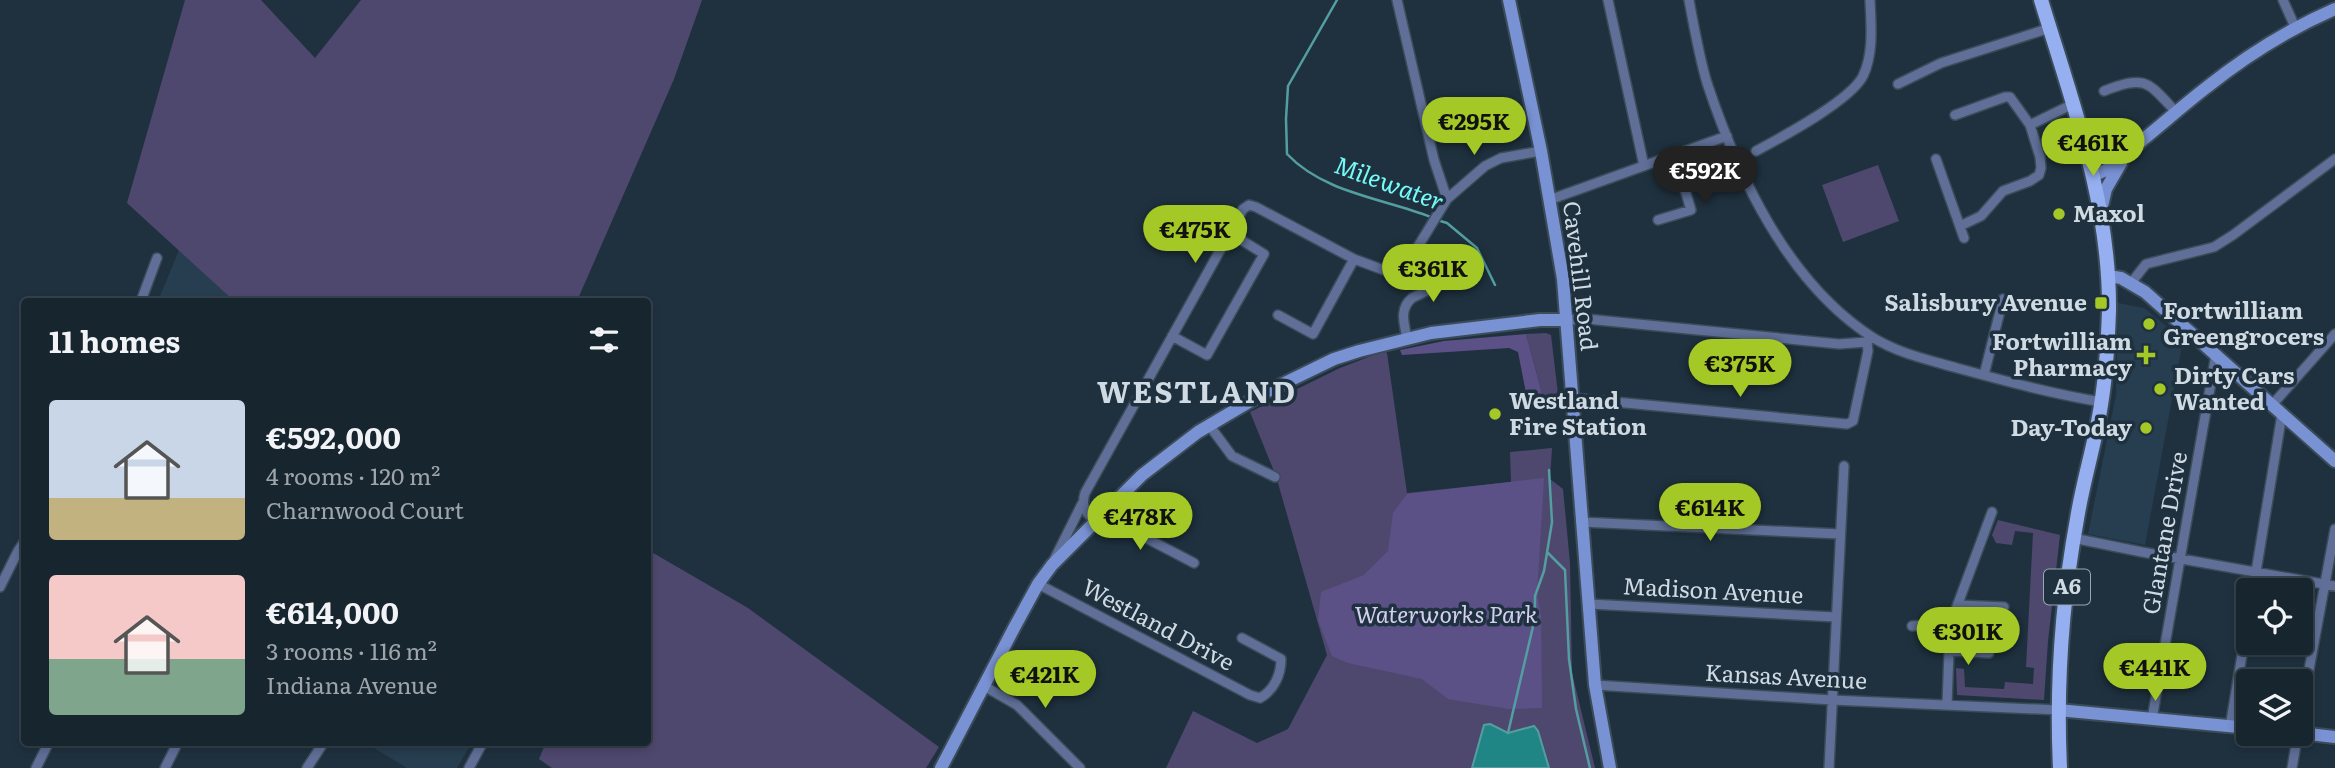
<!DOCTYPE html>
<html lang="en">
<head>
<meta charset="utf-8">
<style>
  :root { --surface:#17252f; --page:#24313b; --text:#f1f3f6; --muted:#9ea5aa; --line:#36424b; --accent:#a4c825 }
  body { margin:0; font-family:Literata,serif; background:var(--page); color:var(--text); height:100vh; display:flex; flex-direction:column; font-size:26px; white-space:nowrap }
  * { box-sizing:border-box; margin:0 }
  p { font-size:23px; color:var(--muted) }
  .icon { flex:none; width:38px; height:38px; fill:none; stroke:currentColor; stroke-width:2; stroke-linecap:round; stroke-linejoin:round }
  .map { position:relative; flex:1; overflow:hidden }
  .panel { position:absolute; left:21px; top:298px; width:630px; height:448px; display:flex; flex-direction:column; background:var(--surface); border-radius:7px; box-shadow:0 4px 10px #0003,0 0 0 2px var(--line) }
  .panel>* { flex:none }
  .buttons { position:absolute; left:2236px; top:578px; display:grid; gap:14px }
  .buttons a { display:grid; place-items:center; width:77px; height:77px; border-radius:7px; background:var(--surface); box-shadow:0 4px 10px #0003,0 0 0 2px var(--line); font-size:35px }
  .price { position:absolute; translate:-50% -60px; padding:0 16px; border-radius:24px; background:var(--accent); color:#111; font-size:23px; line-height:46px; filter:drop-shadow(0 2px 4px #0008) }
  .price::after { content:''; position:absolute; left:50%; top:42px; width:21px; height:16px; margin-left:-10px; background:inherit; clip-path:polygon(0 0,100% 0,50% 100%) }
  .price.on { background:#222; color:#fff }
  ul { padding:0; list-style:none }
  li { display:flex; align-items:center; gap:21px; height:175px; padding:0 28px }
  li span { display:grid; place-items:center; flex:none; width:196px; height:140px; border-radius:7px; color:#555 }
  li>.icon { margin-inline-start:auto }
  span .icon { width:84px; height:84px; fill:#fffc; stroke-width:1 }
  li b { font-size:30px }
  h2 { display:flex; justify-content:space-between; align-items:center; height:84px; padding:0 28px; font-size:30px }
  .map>svg:first-child { display:block }
  .built { fill:#263e4f }
  .green { fill:#4f486e }
  .forest { fill:#5b5187 }
  .water { fill:#208585; stroke:#549ea1; stroke-width:2 }
  .lines { fill:none; stroke-linecap:round; stroke-linejoin:round }
  .stream { stroke:#549ea1; stroke-width:2.5 }
  .street-casing { stroke:#3b4c59; stroke-width:12 }
  .secondary-casing { stroke:#3b4c59; stroke-width:16 }
  .primary-casing { stroke:#3b4c59; stroke-width:18 }
  .street { stroke:#5f6f97; stroke-width:9 }
  .secondary { stroke:#7992d3; stroke-width:12 }
  .primary { stroke:#95aff1; stroke-width:14 }
  .poi-dot { fill:#a4c825; stroke:#1f313f; stroke-width:2.5 }
  .labels { text-anchor:middle; stroke-width:7; stroke-linejoin:round; paint-order:stroke }
  .shield { fill:#1f313f; stroke:#9aa7b2; stroke-width:2 }
  .shield-label { font-size:21px; font-weight:bold; fill:#cfdae3 }
  .poi-label { font-size:23px; font-weight:bold; fill:#cfdae3; stroke:#1f313f; text-anchor:start }
  .street-label { font-size:23px; fill:#cfdae3; stroke:#1f313f }
  .park-label { font-size:23px; font-style:italic; fill:#d4cff1; stroke:#1f313f }
  .water-label { font-size:24px; font-style:italic; fill:#74faf9; stroke:#1f313f }
  .district-label { font-size:30px; font-weight:bold; letter-spacing:2px; fill:#cfdae3; stroke:#1f313f }
</style>
</head>
<body>
<div class="map">
<svg width="2335" height="768" viewBox="0 0 2335 768">
  <rect width="100%" height="100%" fill="#1f313f"/>
  <path class="built" d="M 179,250 L 234,301 L 158,301 Z
    M 2118,303 L 2144,308 L 2183,340 L 2145,545 L 2088,534 L 2116,395 Z
    M 364,742 L 472,742 L 457,768 L 407,768 Z"/>
  <path class="green" d="M 185,0 L 261,0 L 315,58 L 361,0 L 702,0 L 674,79 L 577,301 L 234,301 L 127,203 Z
    M 1878,165 L 1899,221 L 1843,242 L 1822,185 Z
    M 1546,333 L 1551,335 L 1558,394 L 1543,397 L 1526,334 Z
    M 1384,351 L 1387,353 L 1407,493 L 1511,482 L 1510,452 L 1552,448 L 1550,479 L 1563,489 L 1570,563 L 1572,673 L 1595,768 L 1166,768 L 1193,711 L 1257,743 L 1288,729 L 1327,655 L 1276,476 L 1250,412 L 1340,368 Z
    M 1998,520 L 2060,535 L 2048,641 L 2044,700 L 1957,695 L 1956,668 L 1964,669 L 1965,687 L 2004,689 L 2005,682 L 2033,684 L 2034,668 L 2026,667 L 2033,533 L 2015,531 L 2012,545 L 1996,543 L 1992,535 Z
    M 648,550 L 748,608 L 939,747 L 926,768 L 552,768 L 539,759 L 546,742 L 648,742 Z"/>
  <path class="forest" d="M 1526,334 L 1543,397 L 1526,393 L 1518,352 L 1509,348 L 1402,355 L 1400,350 L 1444,341 Z
    M 1544,478 L 1537,594 L 1541,616 L 1542,708 L 1509,709 L 1448,699 L 1422,679 L 1348,663 L 1332,656 L 1318,620 L 1321,592 L 1364,575 L 1388,551 L 1393,513 L 1407,494 Z"/>
  <path class="water" d="M 1490,724 L 1508,733 L 1534,726 L 1538,731 L 1549,768 L 1472,768 L 1484,725 Z"/>
  <g class="lines">
    <path class="stream" d="M 1337,0 L 1288,86 L 1286,119 L 1287,154 C 1324,193 1382,198 1431,217
      M 1437,220 L 1447,223 L 1477,248 L 1495,285
      M 1548,553 L 1565,570 L 1569,659 L 1576,709 L 1590,768
      M 1508,733 L 1535,618 L 1535,596 L 1544,571 L 1552,522 L 1549,470"/>
    <defs>
      <path id="street" d="M 1397,0 L 1434,160 L 1447,199
        M 1608,0 L 1644,166
        M 1689,0 C 1694,27 1699,56 1707,83 C 1738,176 1787,282 1872,337 C 1897,353 1929,360 1957,368 C 2005,381 2053,394 2102,402
        M 2283,0 L 2295,27
        M 1898,84 L 1941,63 L 2050,28
        M 2104,91 C 2146,75 2147,81 2176,112
        M 1955,115 L 2005,97 L 2010,97 L 2030,125
        M 1756,151 C 1782,137 1850,101 1863,76 C 1874,53 1871,24 1870,0
        M 1936,159 L 1964,238
        M 1549,200 L 1727,136
        M 1658,220 L 1691,210 L 1675,156
        M 1960,226 L 1981,216 L 2003,191 L 2030,181 L 2039,175 L 2041,168 L 2040,157 L 2030,125 L 2073,104
        M 2131,283 L 2146,264 L 2214,247 L 2233,235 L 2335,159
        M 141,301 L 157,258
        M 1278,315 L 1313,334 L 1354,259
        M 1565,320 L 1587,319 L 1839,344 L 1867,342 L 1871,338
        M 1172,336 L 1207,355 L 1264,254 L 1230,233
        M 1407,338 C 1404,323 1399,309 1412,298 L 1465,272
        M 1984,375 L 2003,299
        M 1573,398 L 1847,424 L 1853,421 L 1868,351 L 1867,342
        M 2272,405 L 2335,334
        M 1209,425 L 1232,456 L 1275,477
        M 1106,511 L 1127,528 L 1194,563
        M 1095,522 C 1085,512 1081,506 1085,493 L 1243,209 L 1249,205 L 1256,207 L 1354,259 L 1397,275 L 1403,271 L 1447,199 L 1485,166 L 1501,158 L 1541,151
        M 1581,522 L 1840,534
        M 2073,538 L 2142,552 L 2335,586
        M 1054,560 L 1082,504
        M 1038,584 L 1250,695 L 1260,698 C 1274,690 1281,675 1281,659 L 1242,638
        M 0,587 L 18,551 L 24,542
        M 2253,590 L 2282,414
        M 1589,604 L 1835,617
        M 1958,605 L 2004,607
        M 1912,626 L 1923,625 L 1949,634
        M 1949,651 L 1989,653
        M 1595,685 L 1832,700 L 2058,710
        M 984,686 L 1017,705 L 1080,768
        M 1947,705 L 1950,625 L 1992,512
        M 2301,713 L 2335,529
        M 2152,719 L 2216,354
        M 2230,727 L 2249,613
        M 36,768 L 49,742
        M 165,768 L 178,742
        M 307,768 L 324,742
        M 469,768 L 483,742
        M 1829,768 L 1844,466
        M 2292,768 L 2298,733"/>
      <path id="secondary" d="M 1509,0 L 1541,151 L 1563,279 L 1595,685 L 1610,768
        M 2093,175 C 2115,169 2129,152 2145,138 C 2166,121 2186,103 2207,87 C 2247,55 2289,29 2335,9
        M 2101,210 L 2106,189 L 2121,163
        M 2108,276 L 2121,278 L 2145,292 L 2335,461
        M 2058,710 L 2249,728
        M 2300,733 L 2335,737
        M 941,768 L 1014,628 L 1038,584 L 1052,565 L 1142,475 L 1198,432 L 1264,393 L 1334,359 L 1359,351 L 1431,333 L 1540,320 L 1565,320"/>
      <path id="primary" d="M 2041,0 C 2072,102 2110,202 2109,310 C 2108,341 2106,374 2101,405 C 2095,444 2083,481 2077,519 C 2062,601 2056,685 2060,768"/>
    </defs>
    <use href="#street" class="street-casing"/>
    <use href="#secondary" class="secondary-casing"/>
    <use href="#primary" class="primary-casing"/>
    <use href="#street" class="street"/>
    <use href="#secondary" class="secondary"/>
    <use href="#primary" class="primary"/>
  </g>
  <g class="poi-dot">
    <circle cx="2059" cy="214" r="7"/>
    <rect x="2094" y="296" width="14" height="14" rx="3.5"/>
    <circle cx="2149" cy="324" r="7"/>
    <path d="M2142.5 344.5h7v7h7v7h-7v7h-7v-7h-7v-7h7z"/>
    <circle cx="2160" cy="389" r="7"/>
    <circle cx="1495" cy="414" r="7"/>
    <circle cx="2146" cy="428" r="7"/>
  </g>
  <g class="labels">
    <rect class="shield" x="2044" y="569.5" width="46" height="35" rx="5"/>
    <g class="shield-label">
      <text x="2067" y="594">A6</text>
    </g>
    <g class="poi-label">
      <text x="2073" y="222">Maxol</text>
      <text x="2087" y="311" text-anchor="end">Salisbury Avenue</text>
      <text x="2163" y="319">Fortwilliam<tspan x="2163" dy="26">Greengrocers</tspan></text>
      <text x="2132" y="350" text-anchor="end">Fortwilliam<tspan x="2132" dy="26">Pharmacy</tspan></text>
      <text x="2174" y="384">Dirty Cars<tspan x="2174" dy="26">Wanted</tspan></text>
      <text x="1509" y="409">Westland<tspan x="1509" dy="26">Fire Station</tspan></text>
      <text x="2132" y="436" text-anchor="end">Day-Today</text>
    </g>
    <g class="street-label">
      <text transform="translate(1580 276) rotate(83)" y="8">Cavehill Road</text>
      <text transform="translate(2165 533) rotate(-80)" y="8">Glantane Drive</text>
      <text transform="translate(1713 591) rotate(3)" y="8">Madison Avenue</text>
      <text transform="translate(1158 625) rotate(28)" y="8">Westland Drive</text>
      <text transform="translate(1786 677) rotate(3)" y="8">Kansas Avenue</text>
    </g>
    <g class="park-label">
      <text x="1446" y="623">Waterworks Park</text>
    </g>
    <g class="water-label">
      <text transform="translate(1389 184) rotate(20)" y="8">Milewater</text>
    </g>
    <g class="district-label">
      <text x="1197" y="403">WESTLAND</text>
    </g>
  </g>
</svg>
<div class="buttons">
<a><svg class="icon" aria-label="locate" viewBox="0 0 24 24"><circle cx="12" cy="12" r="6"/><path d="M12 2v4M12 18v4M2 12h4M18 12h4"/></svg></a>
<a><svg class="icon" aria-label="layers" viewBox="0 0 24 24"><path d="M12 4l9 5-9 5-9-5zM3 14l9 5 9-5"/></svg></a>
</div>
<b class="price" style="left:1474px;top:157px">€295K</b>
<b class="price" style="left:2093px;top:178px">€461K</b>
<b class="price on" style="left:1705px;top:206px">€592K</b>
<b class="price" style="left:1195px;top:265px">€475K</b>
<b class="price" style="left:1433px;top:304px">€361K</b>
<b class="price" style="left:1740px;top:399px">€375K</b>
<b class="price" style="left:1710px;top:543px">€614K</b>
<b class="price" style="left:1140px;top:552px">€478K</b>
<b class="price" style="left:1968px;top:667px">€301K</b>
<b class="price" style="left:2155px;top:703px">€441K</b>
<b class="price" style="left:1045px;top:710px">€421K</b>
<section class="panel">
<h2>11 homes<svg class="icon" aria-label="filters" viewBox="0 0 24 24"><path d="M4 7h16M4 17h16"/><circle cx="9" cy="7" r="2"/><circle cx="15" cy="17" r="2"/></svg></h2>
<ul>
<li><span style="background:linear-gradient(#c9d6e8 70%,#c2b280 0)"><svg class="icon" aria-label="home" viewBox="0 0 24 24"><path d="M3 11l9-7 9 7M6 9v11h12V9"/></svg></span><div><b>€592,000</b><p>4 rooms · 120 m²</p><p>Charnwood Court</p></div></li>
<li><span style="background:linear-gradient(#f6c9c9 60%,#7fa58c 0)"><svg class="icon" aria-label="home" viewBox="0 0 24 24"><path d="M3 11l9-7 9 7M6 9v11h12V9"/></svg></span><div><b>€614,000</b><p>3 rooms · 116 m²</p><p>Indiana Avenue</p></div></li>
</ul>
</section>
</div>
</body>
</html>
